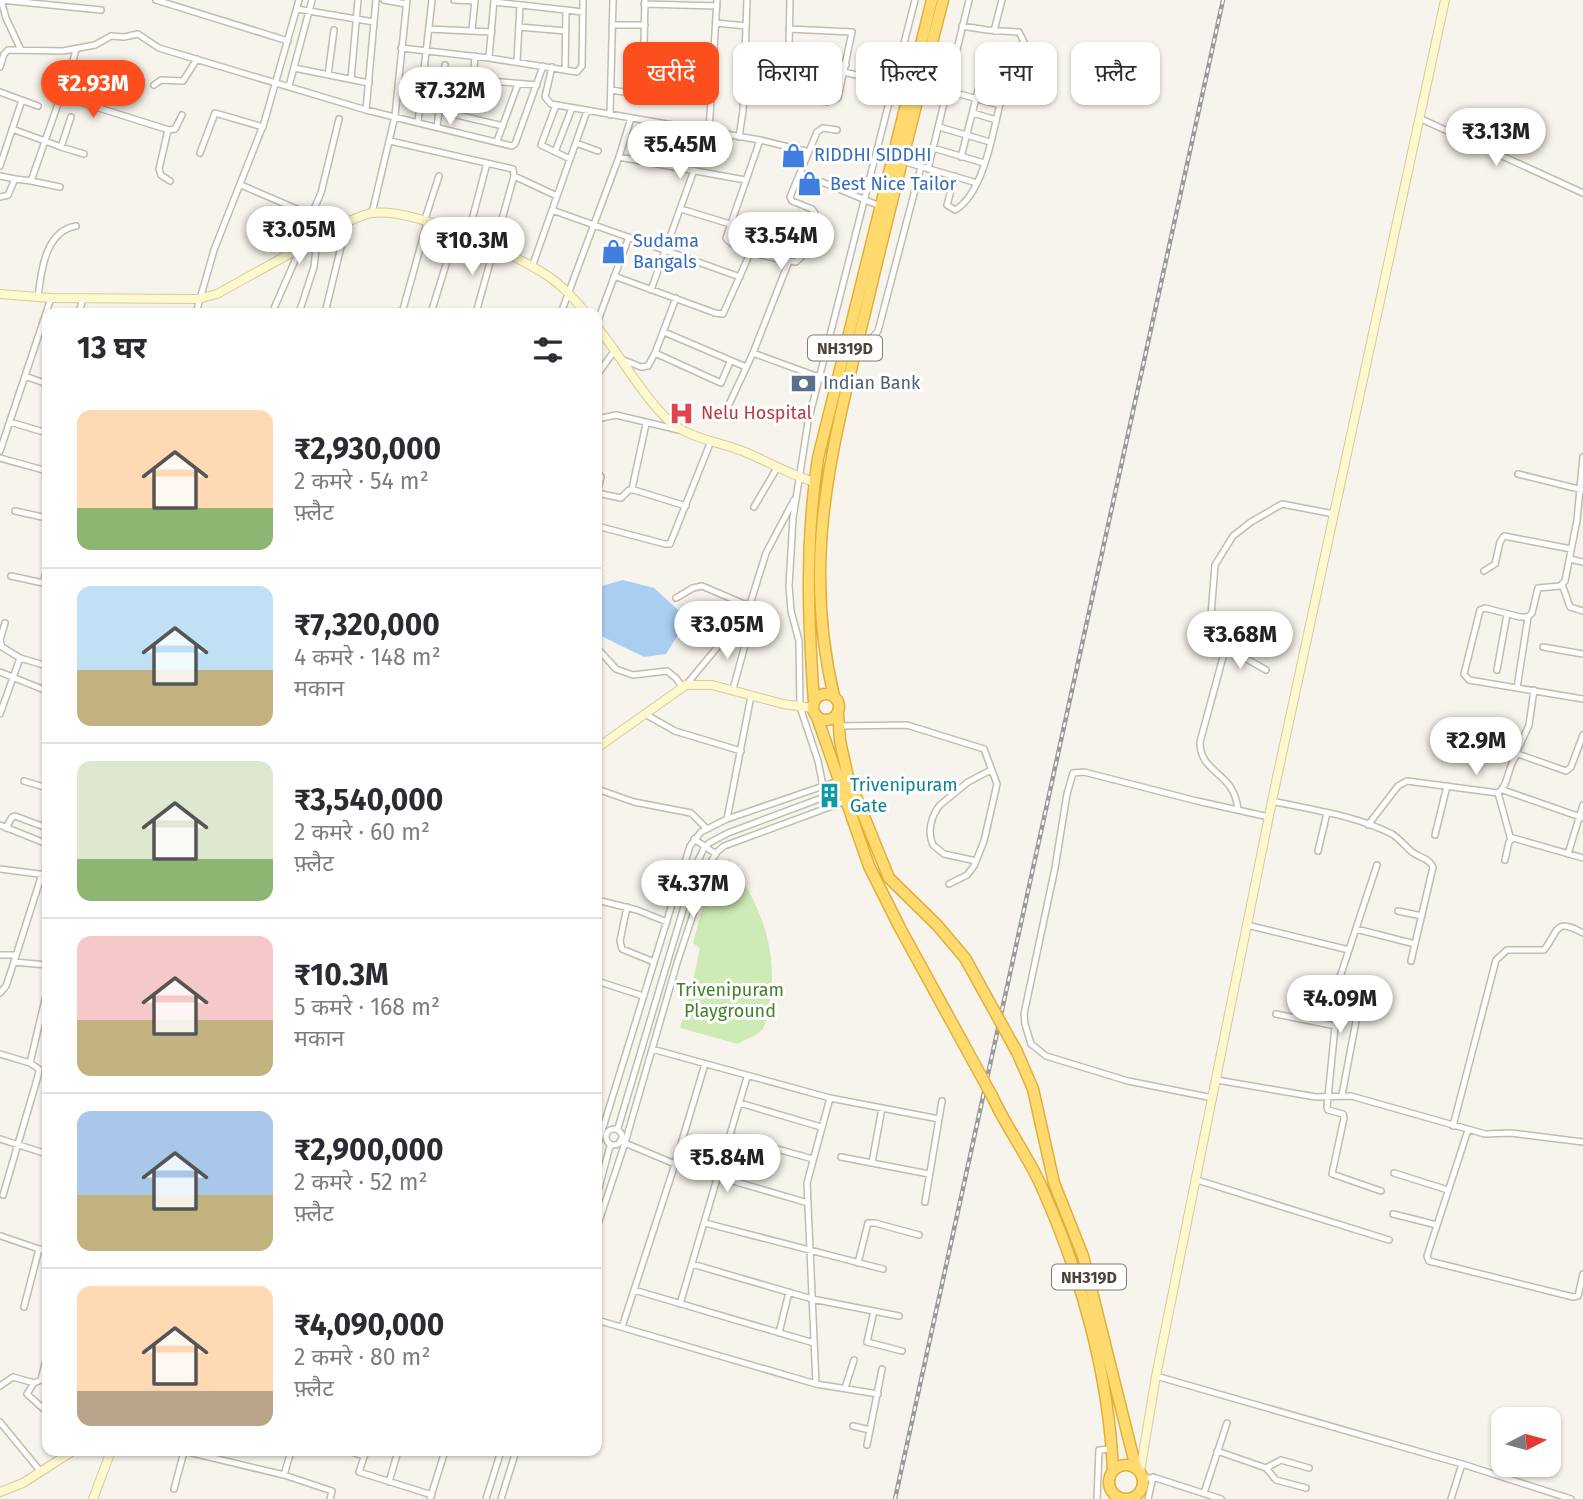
<!DOCTYPE html>
<html lang="hi">
<head>
<meta charset="utf-8">
<style>
  :root { --surface:#fff; --page:#f2f2f3; --text:#2b2b33; --muted:#7c7c81; --line:#e1e1e2; --accent:#fc4f1d }
  body { margin:0; font-family:"Fira Sans","Noto Sans Devanagari",sans-serif; background:var(--page); color:var(--text); height:100vh; display:flex; flex-direction:column; font-size:26px; white-space:nowrap }
  * { box-sizing:border-box; margin:0 }
  p { font-size:23px; color:var(--muted) }
  .icon { flex:none; width:38px; height:38px; fill:none; stroke:currentColor; stroke-width:2; stroke-linecap:round; stroke-linejoin:round }
  .map { position:relative; flex:1; overflow:hidden }
  .sheet { position:absolute; left:42px; top:308px; width:560px; height:1148px; display:flex; flex-direction:column; background:var(--surface); border-radius:14px; box-shadow:0 2px 5px #0004 }
  .sheet>* { flex:none }
  .top-card { position:absolute; left:623px; top:42px; width:665px; height:63px; display:flex; gap:14px }
  .needle { width:46px; rotate:84deg }
  .tools { position:absolute; left:1491px; top:1407px; display:grid; gap:14px }
  .tools a { display:grid; place-items:center; width:70px; height:70px; border-radius:14px; background:var(--surface); box-shadow:0 2px 5px #0004; font-size:35px }
  .price { position:absolute; translate:-50% -60px; padding:0 16px; border-radius:24px; background:#fff; color:#222; font-size:23px; line-height:46px; filter:drop-shadow(0 2px 4px #0008) }
  .price::after { content:''; position:absolute; left:50%; top:42px; width:21px; height:16px; margin-left:-10px; background:inherit; clip-path:polygon(0 0,100% 0,50% 100%) }
  .price.active { background:var(--accent); color:#fff }
  ul { padding:0; list-style:none }
  li { display:flex; align-items:center; gap:21px; height:175px; padding:0 35px }
  li+li { border-top:2px solid var(--line) }
  li span { display:grid; place-items:center; flex:none; width:196px; height:140px; border-radius:14px; color:#555 }
  li>.icon { margin-inline-start:auto }
  span .icon { width:84px; height:84px; fill:#fffc; stroke-width:1 }
  li b { font-size:30px }
  h2 { display:flex; justify-content:space-between; align-items:center; height:84px; padding:0 35px; font-size:30px }
  .tag { padding:0 24px; border-radius:14px; background:var(--surface); box-shadow:0 2px 5px #0004; font-size:24px; line-height:63px }
  .tag.active { background:var(--accent); color:#fff }
  .map>svg:first-child { display:block }
  .green { fill:#ceeab5 }
  .water { fill:#a9cef2 }
  .lines { fill:none; stroke-linecap:round; stroke-linejoin:round }
  .street-casing { stroke:#c2bcae; stroke-width:8 }
  .secondary-casing { stroke:#d6cb9b; stroke-width:10 }
  .highway-casing { stroke:#e0b03c; stroke-width:13 }
  .street { stroke:#fff; stroke-width:5 }
  .secondary { stroke:#fff7cd; stroke-width:8 }
  .highway { stroke:#ffda6e; stroke-width:10 }
  .rail-casing { stroke:#9a9a9a; stroke-width:4.5 }
  .rail { stroke:#fff; stroke-width:2; stroke-dasharray:5; stroke-linecap:butt }
  .highway-bridge-casing { stroke:#e0b03c; stroke-width:13; stroke-linecap:butt }
  .highway-bridge { stroke:#ffda6e; stroke-width:10 }
  .labels { text-anchor:middle; stroke-width:6; stroke-linejoin:round; paint-order:stroke }
  .shield { fill:#fff; stroke:#817d74; stroke-width:2 }
  .shield-label { font-size:16px; font-weight:bold; fill:#4b4539 }
  .shop-label { font-size:18px; fill:#366cbe; stroke:#fff; text-anchor:start }
  .service-label { font-size:18px; fill:#4e5e75; stroke:#fff; text-anchor:start }
  .health-label { font-size:18px; fill:#be3a42; stroke:#fff; text-anchor:start }
  .culture-label { font-size:18px; fill:#0d838f; stroke:#fff; text-anchor:start }
  .park-label { font-size:18px; fill:#437f2a; stroke:#fff }
</style>
</head>
<body>
<div class="map">
<svg width="1583" height="1499" viewBox="0 0 1583 1499">
  <rect width="100%" height="100%" fill="#f6f4ec"/>
  <path class="green" d="M 729,858 C 759,903 780,950 769,1005 C 767,1012 767,1025 761,1031 C 756,1036 745,1039 738,1044 L 680,1028 L 692,986 L 700,948 L 693,943 L 703,906 L 712,907 L 722,872 Z"/>
  <path class="water" d="M 623,580 L 654,588 L 688,619 L 666,654 L 644,657 L 597,634 L 598,587 Z"/>
  <g class="lines">
    <defs>
      <path id="street" d="M 1,0 L 101,10
        M 1,0 L 6,18 L 21,50
        M 156,0 L 288,41
        M 384,0 L 406,4
        M 454,0 L 475,1
        M 494,2 L 583,12
        M 644,4 L 717,6
        M 297,9 L 374,22
        M 716,23 L 746,26
        M 612,25 L 645,25
        M 962,26 L 987,30 L 1019,32 L 1033,60 L 1031,71 C 1020,86 998,79 982,76
        M 519,27 L 566,31
        M 429,29 L 492,32
        M 472,30 L 475,0
        M 994,31 L 1002,0
        M 401,48 L 489,58 L 577,72 L 582,66 L 583,0
        M 789,54 L 846,65
        M 489,58 L 494,0
        M 517,62 L 520,5
        M 0,67 L 4,54 L 8,50 L 63,51 L 95,45 L 111,36 L 124,37 L 138,34 L 159,48 L 366,110 L 512,146 L 515,144 L 543,66
        M 552,67 L 545,97 L 551,104 L 760,140 L 809,152
        M 294,68 L 369,83
        M 565,70 L 566,10
        M 645,70 L 711,80
        M 844,72 L 909,88
        M 328,75 L 334,30
        M 444,77 L 537,85
        M 351,79 L 358,0
        M 459,80 L 455,110 L 457,115 L 503,126
        M 473,81 L 475,56
        M 744,83 L 827,102 L 838,98 L 852,32 L 789,29
        M 154,85 L 161,80 L 183,81 L 197,59
        M 289,86 L 312,0
        M 611,90 L 637,94 L 643,90 L 645,0
        M 643,90 L 710,97
        M 948,91 L 1000,105
        M 0,92 L 38,106
        M 788,93 L 790,0
        M 64,97 L 76,49
        M 556,105 L 541,145 L 570,159
        M 366,110 L 376,0
        M 973,113 L 996,120
        M 610,115 L 613,0
        M 1419,118 L 1583,193
        M 418,122 L 432,0
        M 437,127 L 445,65
        M 939,127 L 990,142
        M 12,129 L 45,141 L 59,101 L 64,97 L 169,130 L 175,129 L 182,115
        M 168,130 L 159,169 L 161,175 L 170,181
        M 709,132 L 717,0
        M 739,137 L 743,111 L 747,0
        M 760,140 L 726,238 C 735,251 780,260 796,262 L 801,257 L 815,213 L 812,209 L 792,201 L 790,197 L 817,132 L 823,128 L 837,130
        M 390,141 L 513,169 L 514,176 L 476,313
        M 497,141 L 518,84
        M 576,143 L 598,151
        M 61,147 L 84,154
        M 933,148 L 984,163
        M 555,152 L 572,108
        M 200,153 L 215,113 L 263,127
        M 619,157 L 745,180
        M 961,157 L 985,63
        M 902,161 L 977,183
        M 0,166 L 22,100
        M 669,166 L 675,126
        M 928,169 L 969,0
        M 800,173 L 880,206
        M 0,176 L 15,179
        M 514,176 L 557,196
        M 955,176 L 947,205 L 955,210 C 985,193 994,126 1002,95
        M 31,181 L 60,187
        M 241,185 L 313,216
        M 0,197 L 8,195 L 15,179 L 31,181 L 45,141 L 61,147 L 71,117
        M 681,209 L 730,224
        M 552,210 L 740,277
        M 372,213 L 395,116 L 407,0
        M 424,222 L 439,176
        M 468,235 L 487,163
        M 296,250 L 321,193 L 339,119
        M 760,254 L 772,220
        M 532,267 L 587,111
        M 614,276 L 715,313 L 723,314 L 751,251
        M 651,290 L 694,170
        M 38,297 C 41,272 45,231 76,226
        M 79,313 L 83,298
        M 196,313 L 214,250 L 264,123 L 299,0
        M 272,313 L 300,249
        M 299,313 L 314,267 L 317,239
        M 325,313 L 347,222
        M 402,313 L 427,223
        M 431,313 L 456,232
        M 561,313 L 619,157 L 631,118
        M 597,323 L 629,237
        M 664,332 L 746,367
        M 858,340 L 872,338 L 878,331 L 921,167
        M 655,353 L 721,383 L 730,362
        M 753,353 L 835,383
        M 621,359 L 641,367 L 648,366 L 655,353 L 676,298
        M 597,375 L 615,350
        M 25,376 L 47,384
        M 725,413 L 753,353 L 789,261
        M 597,419 L 616,415 L 679,430
        M 10,422 L 47,433
        M 0,451 L 51,298
        M 1583,457 L 1577,520 L 1565,581 L 1560,586 L 1538,588 L 1532,613 L 1528,617 L 1520,617 L 1485,608 L 1480,610 L 1464,674 L 1469,680 L 1583,699
        M 0,458 L 47,471
        M 597,471 L 601,477 L 597,493 L 621,498 L 629,490 L 634,490 L 686,506
        M 1518,474 L 1583,490
        M 632,489 L 646,424
        M 754,507 L 777,468
        M 15,511 L 47,518
        M 597,526 L 665,544 L 670,544 L 711,441
        M 1570,559 L 1583,562
        M 47,569 L 43,583 L 47,585
        M 1484,571 L 1495,564 L 1500,542 L 1504,536 L 1571,549
        M 11,576 L 43,583
        M 1562,584 L 1570,607 L 1583,611
        M 676,598 L 693,588 L 702,586 L 749,606
        M 5,623 L 0,640 L 2,647 L 20,658
        M 1543,647 L 1583,654
        M 597,648 L 616,669 L 633,675 L 667,671 L 676,678 L 682,687
        M 1222,649 L 1229,649 L 1266,670
        M 1497,670 L 1507,614
        M 0,672 L 47,691
        M 686,685 L 744,615 L 751,601 L 766,553 L 794,500
        M 1517,688 L 1528,617
        M 733,689 L 748,634 L 745,629 L 736,625
        M 0,714 L 20,658 L 47,666
        M 645,714 L 675,731 L 741,751
        M 838,726 L 907,725 L 984,749 L 997,784 L 984,841 L 974,866 L 967,875 L 949,884
        M 1516,754 L 1529,725 L 1534,690
        M 24,781 L 47,788
        M 823,786 L 818,761 L 800,707 L 799,641 L 791,611 L 789,586 L 793,518 L 808,422 L 915,0
        M 597,789 L 634,802 L 691,813 L 707,829
        M 1503,790 L 1583,818
        M 1498,793 L 1511,840
        M 1272,801 C 1312,810 1355,815 1392,834 C 1400,839 1405,846 1412,852 C 1420,858 1429,858 1433,867 L 1411,961
        M 1238,810 C 1234,770 1200,775 1200,742 L 1223,657 C 1223,645 1213,639 1210,628 L 1215,565 L 1233,536 L 1251,522 L 1282,504 L 1334,514
        M 727,819 L 751,696
        M 0,825 L 47,844
        M 1368,825 L 1398,786 L 1407,781 L 1498,793 C 1510,784 1507,764 1518,754 L 1566,771 L 1571,767 L 1583,735
        M 6,828 L 12,817 L 15,816 L 47,828
        M 1435,835 L 1447,786
        M 694,839 L 716,854
        M 1318,851 L 1327,813
        M 1568,854 L 1583,805
        M 1505,860 L 1509,842 L 1513,838 L 1583,858
        M 976,861 L 944,854 L 933,845 C 927,832 931,816 940,805 L 968,782 L 991,770
        M 1377,865 L 1340,977 L 1327,1107 L 1328,1110 L 1343,1114 L 1344,1118 L 1332,1174 L 1381,1191
        M 0,869 L 47,875
        M 42,874 L 14,962 L 47,965
        M 597,900 L 637,910 L 667,922
        M 627,907 L 620,941 L 622,949 L 654,962
        M 1398,911 L 1422,916
        M 1247,925 L 1349,950
        M 1356,929 L 1415,944
        M 0,955 L 16,955
        M 597,981 L 643,996
        M 0,993 L 6,986 L 14,962
        M 1337,1009 L 1358,1012
        M 1276,1014 L 1336,1026
        M 652,1049 L 830,1098 L 807,1183 L 816,1384
        M 0,1054 L 30,1063
        M 1217,1080 L 1316,1097 L 1351,1096 L 1485,1134 L 1511,1133 L 1583,1142
        M 1342,1095 L 1364,979
        M 830,1098 L 939,1119
        M 1213,1098 L 1128,1081 L 1046,1056 L 1031,1044 L 1025,1024 L 1024,1014 L 1055,868 L 1067,794 L 1073,773 L 1084,772 L 1197,801 L 1269,817
        M 740,1103 L 821,1127
        M 1453,1126 L 1496,960 L 1507,950 L 1544,950 C 1559,931 1554,917 1583,933
        M 618,1128 L 697,863 L 704,848 L 709,843 L 728,833 L 843,790
        M606 1137a8 8 0 1 1 16 0a8 8 0 1 1-16 0Z
        M 1468,1130 L 1427,1256 L 1429,1261 L 1573,1297 L 1578,1296 L 1583,1274
        M 730,1136 L 813,1159
        M 0,1139 L 47,1154
        M 620,1141 L 675,1164 L 808,1203
        M 597,1147 L 690,846 L 701,832 L 727,819 L 838,781
        M 841,1157 L 929,1174
        M 872,1163 L 882,1108
        M 1394,1173 L 1448,1190
        M 1197,1180 L 1389,1240
        M 3,1195 L 38,1076 L 39,1069 L 30,1063 L 47,991
        M 597,1195 L 610,1146
        M 925,1202 L 942,1101
        M 1393,1214 L 1437,1225
        M 705,1223 L 883,1269
        M 597,1227 L 625,1143 L 677,963 L 704,881 L 712,860 L 717,852 L 724,846 L 846,801
        M 1,1236 L 39,1249
        M 858,1263 L 868,1223 L 875,1223 L 919,1235
        M 692,1264 L 812,1299 L 899,1316
        M 634,1290 L 814,1343
        M 680,1304 L 747,1077
        M 24,1307 L 39,1249 L 47,1250
        M 874,1311 L 867,1342 L 902,1351
        M 597,1320 L 816,1384 L 878,1394
        M 622,1327 L 675,1164 L 705,1064
        M 779,1333 L 789,1292
        M 1156,1376 L 1462,1464 L 1571,1499
        M 34,1383 L 27,1394 L 47,1412
        M 0,1386 L 13,1377 L 34,1383 L 41,1380 L 47,1355
        M 845,1388 L 854,1360
        M 0,1422 L 41,1472
        M 853,1426 L 870,1430
        M 867,1445 L 882,1369
        M 184,1451 L 284,1475 L 332,1491 L 330,1499
        M 348,1451 L 364,1456
        M 366,1451 L 359,1472 L 432,1495
        M 1217,1451 L 1266,1468 L 1276,1480 L 1306,1488
        M 1266,1468 L 1281,1460 L 1309,1468
        M 284,1475 L 291,1451
        M 1143,1478 L 1156,1478 L 1221,1499
        M 389,1482 L 398,1451
        M 174,1489 L 184,1452
        M 1204,1493 L 1227,1423
        M 430,1499 L 445,1451
        M 486,1499 L 501,1451
        M 501,1499 L 516,1451
        M 1097,1499 L 1099,1450 L 1112,1449
        M 1148,1499 L 1153,1477
        M 1451,1499 L 1462,1464"/>
      <path id="secondary" d="M 0,294 L 51,298 L 198,299 L 217,294 L 347,222 C 355,219 364,214 372,213 C 413,207 513,253 548,276 C 563,286 574,299 586,313
        M 597,327 C 621,356 639,391 666,418 C 687,439 718,441 745,452 C 769,462 790,475 815,482
        M 597,748 L 686,685 L 712,685 L 783,704 L 813,708
        M 1140,1472 L 1156,1376 L 1273,796 L 1445,0
        M 0,1492 L 23,1483 L 73,1451
        M 93,1499 L 111,1451"/>
      <path id="highway" d="M813 707a13 13 0 1 1 26 0a13 13 0 1 1-26 0Z
        M 834,696 C 800,555 834,440 867,304 C 891,202 917,101 943,0
        M 814,703 C 808,617 805,544 818,458 L 932,0
        M 838,714 L 840,741 L 848,777 L 889,878 L 937,925 L 965,958
        M 817,717 L 869,866 L 900,928 L 974,1063
        M 1017,1052 L 1033,1089 L 1054,1183 L 1083,1256 L 1136,1468
        M 992,1096 C 1007,1129 1029,1157 1043,1190 C 1082,1278 1109,1376 1113,1471
        M1109 1482a17 17 0 1 1 34 0a17 17 0 1 1-34 0Z"/>
    </defs>
    <use href="#street" class="street-casing"/>
    <use href="#secondary" class="secondary-casing"/>
    <use href="#highway" class="highway-casing"/>
    <use href="#street" class="street"/>
    <use href="#secondary" class="secondary"/>
    <use href="#highway" class="highway"/>
    <defs>
      <path id="rail" d="M 895,1499 L 1223,0"/>
    </defs>
    <use href="#rail" class="rail-casing"/>
    <use href="#rail" class="rail"/>
    <defs>
      <path id="highway-bridge" d="M 965,958 L 1017,1052
        M 974,1063 L 992,1096"/>
    </defs>
    <use href="#highway-bridge" class="highway-bridge-casing"/>
    <use href="#highway-bridge" class="highway-bridge"/>
  </g>
  <defs>
    <symbol id="shop-bare" viewBox="-9 -9 18 18"><path d="M-5-2.5h2.3a2.7 3.5 0 0 1 5.4 0H5L5.5 6h-11ZM-1.5-2.5h3a1.5 2.3 0 0 0-3 0Z" fill="#3f7fe0" stroke="#fff" stroke-width="2.5" paint-order="stroke"/></symbol>
    <symbol id="bank-bare" viewBox="-9 -9 18 18"><path d="M-6-4H6V4H-6ZM0-2.3a2.3 2.3 0 1 0 0 4.6a2.3 2.3 0 1 0 0-4.6Z" fill="#5c6f8a" stroke="#fff" stroke-width="2.5" paint-order="stroke"/></symbol>
    <symbol id="hospital-bare" viewBox="-9 -9 18 18"><path d="M-5-5h3v3.5h4V-5h3V5h-3V1.5h-4V5h-3Z" fill="#e0444e" stroke="#fff" stroke-width="2.5" paint-order="stroke"/></symbol>
    <symbol id="building-bare" viewBox="-9 -9 18 18"><path d="M-4-6H4V6H1V3H-1V6H-4ZM-2.5-4.3h1.7v1.8h-1.7ZM.8-4.3h1.7v1.8H.8ZM-2.5-1h1.7V.8h-1.7ZM.8-1h1.7V.8H.8Z" fill="#0f9aa8" stroke="#fff" stroke-width="2.5" paint-order="stroke"/></symbol>
  </defs>
  <g fill-rule="evenodd">
    <use href="#shop-bare" x="776" y="138" width="35" height="35"/>
    <use href="#shop-bare" x="792" y="166" width="35" height="35"/>
    <use href="#shop-bare" x="596" y="234" width="35" height="35"/>
    <use href="#bank-bare" x="786" y="366" width="35" height="35"/>
    <use href="#hospital-bare" x="664" y="396" width="35" height="35"/>
    <use href="#building-bare" x="812" y="778" width="35" height="35"/>
  </g>
  <g class="labels">
    <g class="shield">
      <rect x="808" y="335.5" width="74" height="25" rx="5"/>
      <rect x="1052" y="1264.5" width="74" height="25" rx="5"/>
    </g>
    <g class="shield-label">
      <text x="845" y="354">NH319D</text>
      <text x="1089" y="1283">NH319D</text>
    </g>
    <g class="shop-label">
      <text x="814" y="161">RIDDHI SIDDHI</text>
      <text x="830" y="190">Best Nice Tailor</text>
      <text x="633" y="247">Sudama<tspan x="633" dy="21">Bangals</tspan></text>
    </g>
    <g class="service-label">
      <text x="823" y="389">Indian Bank</text>
    </g>
    <g class="health-label">
      <text x="701" y="419">Nelu Hospital</text>
    </g>
    <g class="culture-label">
      <text x="850" y="791">Trivenipuram<tspan x="850" dy="21">Gate</tspan></text>
    </g>
    <g class="park-label">
      <text x="730" y="996">Trivenipuram<tspan x="730" dy="21">Playground</tspan></text>
    </g>
  </g>
</svg>
<div class="tools">
<a><svg class="needle" viewBox="-14 -14 28 28"><path d="M0-13l5 13h-10z" fill="#e53935"/><path d="M0 13l5-13h-10z" fill="#7c7c81"/></svg></a>
</div>
<b class="price active" style="left:93px;top:120px">₹2.93M</b>
<b class="price" style="left:450px;top:127px">₹7.32M</b>
<b class="price" style="left:1496px;top:168px">₹3.13M</b>
<b class="price" style="left:680px;top:181px">₹5.45M</b>
<b class="price" style="left:299px;top:266px">₹3.05M</b>
<b class="price" style="left:781px;top:272px">₹3.54M</b>
<b class="price" style="left:472px;top:277px">₹10.3M</b>
<b class="price" style="left:727px;top:661px">₹3.05M</b>
<b class="price" style="left:1240px;top:671px">₹3.68M</b>
<b class="price" style="left:1476px;top:777px">₹2.9M</b>
<b class="price" style="left:693px;top:920px">₹4.37M</b>
<b class="price" style="left:1340px;top:1035px">₹4.09M</b>
<b class="price" style="left:727px;top:1194px">₹5.84M</b>
<div class="top-card">
<a class="tag active">खरीदें</a>
<a class="tag">किराया</a>
<a class="tag">फ़िल्टर</a>
<a class="tag">नया</a>
<a class="tag">फ़्लैट</a>
</div>
<section class="sheet">
<h2>13 घर<svg class="icon" aria-label="filters" viewBox="0 0 24 24"><path d="M4 7h16M4 17h16"/><circle cx="9" cy="7" r="2"/><circle cx="15" cy="17" r="2"/></svg></h2>
<ul>
<li><span style="background:linear-gradient(#ffd9b3 70%,#8fb573 0)"><svg class="icon" aria-label="home" viewBox="0 0 24 24"><path d="M3 11l9-7 9 7M6 9v11h12V9"/></svg></span><div><b>₹2,930,000</b><p>2 कमरे · 54 m²</p><p>फ़्लैट</p></div></li>
<li><span style="background:linear-gradient(#bfe0f5 60%,#c2b280 0)"><svg class="icon" aria-label="home" viewBox="0 0 24 24"><path d="M3 11l9-7 9 7M6 9v11h12V9"/></svg></span><div><b>₹7,320,000</b><p>4 कमरे · 148 m²</p><p>मकान</p></div></li>
<li><span style="background:linear-gradient(#dfe7d0 70%,#8fb573 0)"><svg class="icon" aria-label="home" viewBox="0 0 24 24"><path d="M3 11l9-7 9 7M6 9v11h12V9"/></svg></span><div><b>₹3,540,000</b><p>2 कमरे · 60 m²</p><p>फ़्लैट</p></div></li>
<li><span style="background:linear-gradient(#f6c9c9 60%,#c2b280 0)"><svg class="icon" aria-label="home" viewBox="0 0 24 24"><path d="M3 11l9-7 9 7M6 9v11h12V9"/></svg></span><div><b>₹10.3M</b><p>5 कमरे · 168 m²</p><p>मकान</p></div></li>
<li><span style="background:linear-gradient(#a9c7e8 60%,#c2b280 0)"><svg class="icon" aria-label="home" viewBox="0 0 24 24"><path d="M3 11l9-7 9 7M6 9v11h12V9"/></svg></span><div><b>₹2,900,000</b><p>2 कमरे · 52 m²</p><p>फ़्लैट</p></div></li>
<li><span style="background:linear-gradient(#ffd9b3 75%,#b9a48a 0)"><svg class="icon" aria-label="home" viewBox="0 0 24 24"><path d="M3 11l9-7 9 7M6 9v11h12V9"/></svg></span><div><b>₹4,090,000</b><p>2 कमरे · 80 m²</p><p>फ़्लैट</p></div></li>
</ul>
</section>
</div>
</body>
</html>
